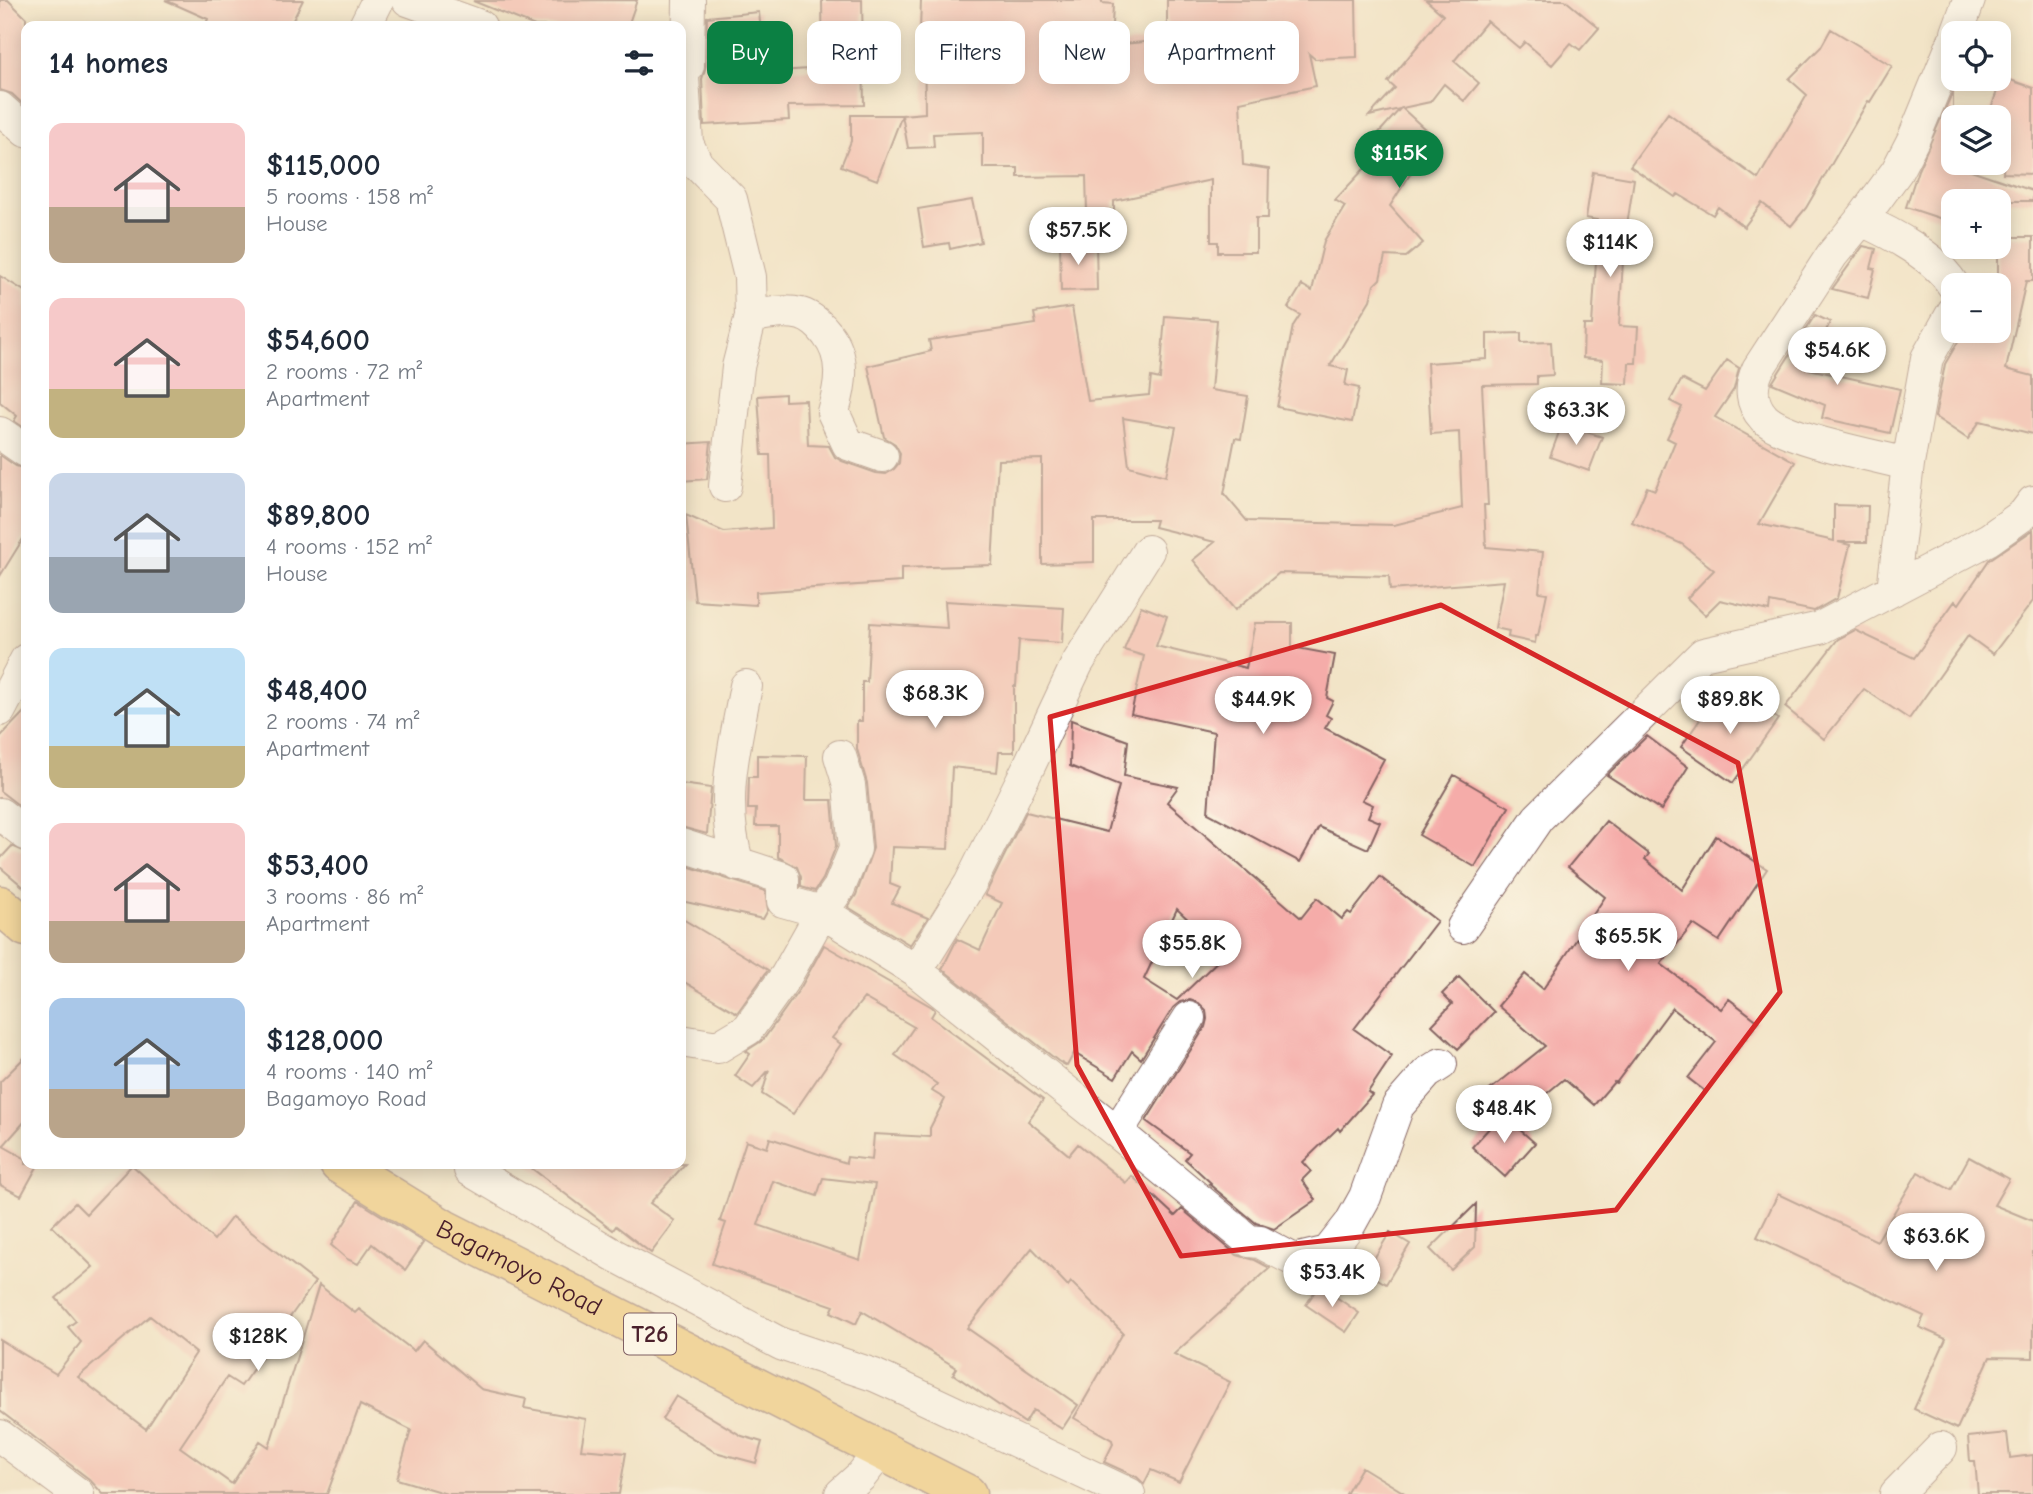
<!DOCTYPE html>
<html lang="en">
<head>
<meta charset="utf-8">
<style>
  :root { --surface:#fff; --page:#f6f6f7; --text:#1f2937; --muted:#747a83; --accent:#0b8043 }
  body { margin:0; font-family:"Comic Neue",sans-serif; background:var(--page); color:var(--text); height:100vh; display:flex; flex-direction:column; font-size:26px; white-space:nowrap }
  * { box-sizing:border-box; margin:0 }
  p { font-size:23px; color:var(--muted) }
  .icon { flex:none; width:38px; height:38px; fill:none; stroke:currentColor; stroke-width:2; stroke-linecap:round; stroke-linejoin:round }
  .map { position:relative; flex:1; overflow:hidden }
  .drawer { position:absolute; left:21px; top:21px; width:665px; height:1148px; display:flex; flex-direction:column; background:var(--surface); border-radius:14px; box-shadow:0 4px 18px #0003 }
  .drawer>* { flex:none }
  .banner { position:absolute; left:707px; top:21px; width:665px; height:63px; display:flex; gap:14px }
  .fabs { position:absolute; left:1941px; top:21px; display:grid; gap:14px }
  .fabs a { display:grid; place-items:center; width:70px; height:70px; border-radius:14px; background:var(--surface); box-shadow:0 4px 18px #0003; font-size:35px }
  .price { position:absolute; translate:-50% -60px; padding:0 16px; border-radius:24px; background:#fff; color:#222; font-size:23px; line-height:46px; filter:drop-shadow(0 2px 4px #0008) }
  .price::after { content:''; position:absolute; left:50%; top:42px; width:21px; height:16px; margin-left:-10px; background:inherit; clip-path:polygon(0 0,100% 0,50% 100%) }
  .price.selected { background:var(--accent); color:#fff }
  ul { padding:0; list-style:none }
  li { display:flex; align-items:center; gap:21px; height:175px; padding:0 28px }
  li span { display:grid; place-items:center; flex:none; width:196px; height:140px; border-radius:14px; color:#555 }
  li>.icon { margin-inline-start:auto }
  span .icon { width:84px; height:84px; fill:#fffc; stroke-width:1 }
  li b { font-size:30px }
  h2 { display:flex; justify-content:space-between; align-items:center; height:84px; padding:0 28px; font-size:30px }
  .pill { padding:0 24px; border-radius:14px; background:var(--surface); box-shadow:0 4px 18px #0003; font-size:24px; line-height:63px }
  .pill.selected { background:var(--accent); color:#fff }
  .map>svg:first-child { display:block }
  .building { fill:#f5aca9; fill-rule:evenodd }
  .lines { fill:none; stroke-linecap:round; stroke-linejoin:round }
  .minor-casing { stroke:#856462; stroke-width:34 }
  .highway-casing { stroke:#856462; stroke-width:41 }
  .minor { stroke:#fff; stroke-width:32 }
  .highway { stroke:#efc469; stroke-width:38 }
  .marked { fill:none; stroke:#d62828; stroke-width:5; stroke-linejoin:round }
  .labels { text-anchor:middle; stroke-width:6; stroke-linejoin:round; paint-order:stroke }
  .shield { fill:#fcf5e5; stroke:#7f5f63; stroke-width:2 }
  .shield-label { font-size:24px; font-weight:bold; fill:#4a1f2b }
  .street-label { font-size:26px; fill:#4a1f2b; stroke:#fcf5e5 }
</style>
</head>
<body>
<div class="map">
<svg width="2033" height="1494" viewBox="0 0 2033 1494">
  <rect width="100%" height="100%" fill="#fcf5e5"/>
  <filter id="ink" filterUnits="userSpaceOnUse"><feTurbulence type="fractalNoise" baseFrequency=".0143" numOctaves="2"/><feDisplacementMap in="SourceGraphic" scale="14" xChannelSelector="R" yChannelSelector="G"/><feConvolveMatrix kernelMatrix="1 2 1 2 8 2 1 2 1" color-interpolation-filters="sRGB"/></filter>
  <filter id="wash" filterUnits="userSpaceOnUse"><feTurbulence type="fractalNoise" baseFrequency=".00686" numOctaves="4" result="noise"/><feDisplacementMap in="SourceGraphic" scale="28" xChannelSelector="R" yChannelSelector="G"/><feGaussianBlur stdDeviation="1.57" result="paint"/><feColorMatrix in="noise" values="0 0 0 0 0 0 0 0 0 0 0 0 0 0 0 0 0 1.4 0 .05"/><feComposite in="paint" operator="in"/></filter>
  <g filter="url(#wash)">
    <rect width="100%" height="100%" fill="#f2e4c7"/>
    <g id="blocks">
      <path class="building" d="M 0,0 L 8,0 L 26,18 L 26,107 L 12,94 L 0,90 Z
        M 165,0 L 303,0 L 290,26 L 205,26 L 208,19 Z
        M 637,0 L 628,26 L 535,26 L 473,1 Z
        M 822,0 L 862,0 L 864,105 L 788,106 L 789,120 L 704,125 L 702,79 L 706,66 L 707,17 L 759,12 L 765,72 L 823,68 Z
        M 921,0 L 1102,0 L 1102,3 L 1113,4 L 1111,45 L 1167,40 L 1167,0 L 1356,0 L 1357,57 L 1315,59 L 1309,54 L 1316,86 L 1240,102 L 1243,165 L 1269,169 L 1268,218 L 1256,218 L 1256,252 L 1218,252 L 1218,242 L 1211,242 L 1211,180 L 1114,201 L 1114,211 L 1087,211 L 1086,176 L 1018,177 L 1018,168 L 983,168 L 983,132 L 933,134 L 934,147 L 908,148 L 902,115 L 925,113 L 924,31 L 920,31 Z
        M 1426,0 L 1565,0 L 1599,28 L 1580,50 L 1571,43 L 1552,65 L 1525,42 L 1519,48 L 1487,21 L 1454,61 L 1479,83 L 1464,101 L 1444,84 L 1430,102 L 1402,108 L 1439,142 L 1411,173 L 1390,206 L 1423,243 L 1406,257 L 1385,256 L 1380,279 L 1374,285 L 1370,300 L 1330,366 L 1348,370 L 1345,385 L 1359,388 L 1352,422 L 1277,407 L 1293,326 L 1300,315 L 1288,308 L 1302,285 L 1312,291 L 1324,241 L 1345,206 L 1335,200 L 1378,154 L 1368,145 L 1400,109 L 1369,116 L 1395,88 L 1388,82 L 1443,15 Z
        M 1831,29 L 1892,66 L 1870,102 L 1868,101 L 1806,208 L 1791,226 L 1762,203 L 1744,227 L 1718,207 L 1713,215 L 1678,194 L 1675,197 L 1630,166 L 1668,113 L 1758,179 L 1807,95 L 1789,79 L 1821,47 Z
        M 2002,77 L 2033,88 L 2033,174 L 2003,173 L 2006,129 L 1998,127 L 1998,117 L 1988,117 Z
        M 1953,91 L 1953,164 L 2033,191 L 2033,201 L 1948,201 L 1942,219 L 1906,207 L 1918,170 Z
        M 851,115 L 902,115 L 877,180 L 841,166 L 851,141 Z
        M 1593,172 L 1634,179 L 1624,245 L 1619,326 L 1638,327 L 1636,363 L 1629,363 L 1628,384 L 1602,383 L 1603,360 L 1583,358 L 1584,325 L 1592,325 L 1598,229 L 1597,220 L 1586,218 Z
        M 972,200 L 981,242 L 950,249 L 949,243 L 924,247 L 918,209 Z
        M 1998,237 L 2033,237 L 2033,281 L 2026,281 L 2006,369 L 2033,376 L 2033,434 L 1980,421 L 1968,439 L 1935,417 L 1945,364 L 1964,331 L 1998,331 Z
        M 1060,243 L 1096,243 L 1097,290 L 1061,291 Z
        M 1863,246 L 1876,249 L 1871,268 L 1875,269 L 1868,298 L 1832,289 Z
        M 0,276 L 26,292 L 26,429 L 14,421 L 17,416 L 0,402 Z
        M 1072,307 L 1088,401 L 1149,395 L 1151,377 L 1160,379 L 1165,316 L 1217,320 L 1211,390 L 1248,396 L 1241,439 L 1235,438 L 1224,494 L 1247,521 L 1394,525 L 1462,508 L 1459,432 L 1431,434 L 1427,363 L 1487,359 L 1487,334 L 1521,333 L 1521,343 L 1551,342 L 1553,375 L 1537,376 L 1537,384 L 1482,385 L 1488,505 L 1484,505 L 1486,547 L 1543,552 L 1539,592 L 1547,593 L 1538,636 L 1536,636 L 1535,643 L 1508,637 L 1509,631 L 1495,628 L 1504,581 L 1390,590 L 1389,576 L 1279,573 L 1235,610 L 1193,560 L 1215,542 L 1154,527 L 1156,520 L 1094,520 L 1094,562 L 1042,564 L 1042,459 L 998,460 L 992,565 L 901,568 L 901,582 L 756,592 L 756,605 L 695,601 L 686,515 L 724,532 L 772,528 L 770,455 L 762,455 L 758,396 L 785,394 L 785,401 L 806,400 L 808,445 L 829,446 L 835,457 L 842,461 L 876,473 L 886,474 L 894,469 L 899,463 L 900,453 L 895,444 L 884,437 L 868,366 L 931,351 L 929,340 L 1036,324 L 1034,313 ZM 1123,418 L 1176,427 L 1166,476 L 1129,466 Z
        M 1815,315 L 1830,322 L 1809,369 L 1900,389 L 1890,433 L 1822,418 L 1825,405 L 1772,383 Z
        M 1727,360 L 1739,368 L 1734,389 L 1715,417 L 1795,462 L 1759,524 L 1834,541 L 1834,505 L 1868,506 L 1867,542 L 1838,542 L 1850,545 L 1837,598 L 1814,611 L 1770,602 L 1769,611 L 1720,600 L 1705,615 L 1687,598 L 1714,570 L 1682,544 L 1632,522 L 1647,487 L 1655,490 L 1675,442 L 1667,438 L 1682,407 L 1670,401 L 1682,379 L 1705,391 Z
        M 1562,424 L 1602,437 L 1589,471 L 1550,457 Z
        M 711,442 L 707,479 L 681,481 L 681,444 Z
        M 0,455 L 16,466 L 26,469 L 26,534 L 0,576 Z
        M 2033,530 L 2033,601 L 1993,654 L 1968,636 L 1909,719 L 1864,689 L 1824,739 L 1785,707 L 1838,639 L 1855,630 L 1914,658 L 1955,601 L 1959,604 L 1989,560 Z
        M 945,601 L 1064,608 L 1062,643 L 1019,640 L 1016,686 L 1014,686 L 1014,752 L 999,752 L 997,772 L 952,767 L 948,849 L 892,847 L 890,884 L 900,888 L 892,903 L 928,918 L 910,945 L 848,907 L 856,895 L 873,848 L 867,783 L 857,749 L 857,721 L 862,721 L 862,682 L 867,682 L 870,623 L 947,628 Z
        M 1141,606 L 1167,616 L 1156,646 L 1246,668 L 1255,623 L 1292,623 L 1292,647 L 1335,655 L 1327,698 L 1333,701 L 1326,715 L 1331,718 L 1325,728 L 1384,759 L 1362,800 L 1373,805 L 1368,817 L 1380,822 L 1368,849 L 1319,827 L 1300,862 L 1208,813 L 1214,732 L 1131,714 L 1144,656 L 1124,650 Z
        M 1738,691 L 1778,719 L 1733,783 L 1681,747 L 1710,705 L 1723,713 Z
        M 26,710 L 26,811 L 0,791 L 0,737 Z
        M 1071,720 L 1128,741 L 1124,776 L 1178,787 L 1167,802 L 1301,918 L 1317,898 L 1342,919 L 1348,912 L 1351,914 L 1380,877 L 1437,921 L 1354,1029 L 1392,1056 L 1368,1092 L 1372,1095 L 1340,1131 L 1338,1128 L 1303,1162 L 1311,1171 L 1302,1180 L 1316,1200 L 1274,1229 L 1256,1223 L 1209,1184 L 1211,1183 L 1185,1159 L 1190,1153 L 1146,1121 L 1205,1027 L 1207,1019 L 1206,1010 L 1199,1003 L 1190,1000 L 1180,1002 L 1173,1008 L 1141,1059 L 1132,1051 L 1115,1078 L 1074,1053 L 1067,1066 L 1058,1061 L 942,969 L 957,939 L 980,950 L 1002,903 L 985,895 L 1026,812 L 1107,832 L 1119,786 L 1070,766 ZM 1177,909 L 1225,954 L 1177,1000 L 1144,979 Z
        M 1647,736 L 1688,767 L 1661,810 L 1607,775 Z
        M 757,755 L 807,756 L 806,800 L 832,800 L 836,846 L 823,879 L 815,891 L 801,887 L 801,877 L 797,867 L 778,857 L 778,826 L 755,826 L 756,809 L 748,809 L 749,777 L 757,777 Z
        M 1454,775 L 1509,807 L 1475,867 L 1419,835 Z
        M 681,784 L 711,788 L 707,834 L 681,827 Z
        M 1606,821 L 1649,854 L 1645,859 L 1682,890 L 1716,836 L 1767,869 L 1719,941 L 1693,924 L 1661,964 L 1721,1009 L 1729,999 L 1759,1022 L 1706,1092 L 1688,1078 L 1716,1042 L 1672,1008 L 1616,1083 L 1614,1082 L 1594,1105 L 1564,1079 L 1512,1122 L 1486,1093 L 1545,1046 L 1498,1006 L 1525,974 L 1543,989 L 1605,897 L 1568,867 Z
        M 12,846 L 26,852 L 26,889 L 0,867 L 0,859 Z
        M 681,864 L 765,891 L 768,910 L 763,919 L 681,901 Z
        M 681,918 L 768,970 L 737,1013 L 681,980 Z
        M 824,945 L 932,1007 L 935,1010 L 931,1017 L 1043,1100 L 1028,1121 L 1069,1155 L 1078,1144 L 1126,1183 L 1132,1176 L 1175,1216 L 1182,1209 L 1237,1255 L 1255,1260 L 1270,1268 L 1174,1354 L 1230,1382 L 1179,1482 L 1151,1470 L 1144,1484 L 1137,1477 L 1104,1462 L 1113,1444 L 1112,1440 L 1074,1418 L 1123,1333 L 1071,1282 L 1068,1286 L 1032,1248 L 967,1328 L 1078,1405 L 1062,1429 L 1033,1410 L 1025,1423 L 953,1374 L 957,1368 L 862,1311 L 856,1324 L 831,1312 L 834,1306 L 712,1264 L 726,1223 L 720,1221 L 746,1141 L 767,1148 L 770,1138 L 846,1163 L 847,1157 L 872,1160 L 874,1134 L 930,1137 L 930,1128 L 945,1099 L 932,1091 L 937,1084 L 895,1055 L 914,1027 L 864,998 L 832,1038 L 841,1044 L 793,1114 L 762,1094 L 769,1070 L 753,1088 L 735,1076 L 750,1054 L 746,1051 L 763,1040 L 801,987 ZM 823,1178 L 875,1184 L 860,1260 L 758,1225 L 773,1181 L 817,1196 Z
        M 1459,977 L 1494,1012 L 1458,1049 L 1432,1025 L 1452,1004 L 1442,994 Z
        M 26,1056 L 26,1120 L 3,1146 L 26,1159 L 26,1164 L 38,1165 L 21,1196 L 0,1185 L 0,1082 Z
        M 1502,1114 L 1535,1143 L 1505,1177 L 1472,1147 Z
        M 1969,1157 L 2009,1179 L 1994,1205 L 2033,1221 L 2033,1358 L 1990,1357 L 1957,1429 L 1914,1409 L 1946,1339 L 1919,1327 L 1924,1316 L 1757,1237 L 1778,1194 L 1877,1241 L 1918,1172 L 1951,1190 Z
        M 526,1164 L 685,1164 L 650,1203 L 675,1221 L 651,1253 L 616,1226 L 613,1230 Z
        M 132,1165 L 214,1240 L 232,1217 L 315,1282 L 241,1386 L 227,1377 L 180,1447 L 232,1484 L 260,1441 L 269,1447 L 319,1285 L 355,1313 L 359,1309 L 414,1351 L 423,1340 L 481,1389 L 526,1399 L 524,1408 L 586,1419 L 581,1449 L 626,1453 L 619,1494 L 447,1494 L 397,1479 L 411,1430 L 360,1405 L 327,1494 L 103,1494 L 89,1479 L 0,1411 L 0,1340 L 56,1374 L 81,1342 L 68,1327 L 76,1321 L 56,1298 L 93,1267 L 52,1226 L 75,1203 L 86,1214 ZM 150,1316 L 196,1353 L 146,1429 L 78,1377 Z
        M 358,1201 L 424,1242 L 405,1270 L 372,1244 L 358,1264 L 347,1259 L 331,1245 Z
        M 1476,1204 L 1475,1247 L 1451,1270 L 1430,1249 Z
        M 1390,1232 L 1410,1244 L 1386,1284 L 1366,1272 Z
        M 1319,1285 L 1359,1313 L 1346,1332 L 1306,1305 Z
        M 676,1396 L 742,1436 L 762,1442 L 756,1463 L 715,1452 L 662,1419 Z
        M 2007,1433 L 2010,1458 L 2033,1455 L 2033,1494 L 1978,1494 L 1975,1461 L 1970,1461 L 1968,1437 Z
        M 1362,1467 L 1406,1494 L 1346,1494 Z"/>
    </g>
  </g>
  <g filter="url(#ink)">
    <use href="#blocks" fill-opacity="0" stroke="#856462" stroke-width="2"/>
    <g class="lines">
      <defs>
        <path id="minor" d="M 408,0 L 480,26
          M 365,26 L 378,0
          M 1957,33 L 1969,0
          M 683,77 L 687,143 L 697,164 L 731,199 L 750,277 L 751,316 L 738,367 L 725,486
          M 681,78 L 688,66 L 689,0
          M 0,108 L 26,131
          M 1861,220 C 1891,233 1936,257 1953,285
          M 751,316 C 768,314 784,310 801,314 C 811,317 821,326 827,334 C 846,358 841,385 833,412 L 848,444 L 882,456
          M 0,433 L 26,451
          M 1908,464 C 1876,456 1785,439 1764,418 C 1750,403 1750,386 1758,369 L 1832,255 L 1861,220 L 1897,171 L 1914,138 L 1953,43
          M 1893,590 L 1908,464 L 1927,358 L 1953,312
          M 0,710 L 26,660
          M 0,814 L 26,834
          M 681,845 L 783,878 L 783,901 L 822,912 L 916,971 L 1117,1132 L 1249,1241 L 1260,1242 L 1294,1260 L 1328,1252 L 1350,1224 L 1365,1197 L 1398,1106 L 1427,1073 L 1441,1064
          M 738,865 C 719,801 734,750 746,686
          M 1463,927 L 1538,818 L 1703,654 L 1820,628 L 1989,539 L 2024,514 L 2033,502
          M 916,971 L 970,884 L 1029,766 L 1077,664 L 1148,551
          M 681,1041 L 718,1047 L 748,1029 L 786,976 L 822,912 L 839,888 L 855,849 L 849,785 L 840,756
          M 1117,1132 L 1189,1018
          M 470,1170 L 614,1255 L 781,1344 L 874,1375 L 905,1389 L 1129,1494
          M 0,1436 L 78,1494
          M 841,1494 L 861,1476 L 880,1452
          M 1896,1494 L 1941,1448"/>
        <g id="highway">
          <path d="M 0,905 L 26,927"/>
          <path id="s1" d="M 339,1164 L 444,1229 L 967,1494"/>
        </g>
      </defs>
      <use href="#minor" class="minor-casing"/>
      <use href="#highway" class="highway-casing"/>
      <use href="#minor" class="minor"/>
      <use href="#highway" class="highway"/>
    </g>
  </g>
  <path d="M0 0H2033V1494H0ZM 1441,605 L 1738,763 L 1780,992 L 1616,1210 L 1181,1256 L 1077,1065 L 1050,717 Z" fill="#f2e4c7" fill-opacity=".55" fill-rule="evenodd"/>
  <path class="marked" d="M 1441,605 L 1738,763 L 1780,992 L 1616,1210 L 1181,1256 L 1077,1065 L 1050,717 Z"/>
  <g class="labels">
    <rect class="shield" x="624" y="1313.5" width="52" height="41" rx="5"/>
    <g class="shield-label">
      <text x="650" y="1342">T26</text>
    </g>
    <g class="street-label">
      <text dy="9" stroke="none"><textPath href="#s1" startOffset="208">Bagamoyo Road</textPath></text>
    </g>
  </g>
</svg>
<div class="fabs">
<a><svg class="icon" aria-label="locate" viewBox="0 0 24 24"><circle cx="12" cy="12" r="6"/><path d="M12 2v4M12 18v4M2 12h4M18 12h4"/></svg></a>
<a><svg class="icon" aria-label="layers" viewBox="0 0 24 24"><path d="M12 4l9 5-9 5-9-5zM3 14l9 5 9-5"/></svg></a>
<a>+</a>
<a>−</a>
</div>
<b class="price selected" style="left:1399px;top:190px">$115K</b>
<b class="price" style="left:1078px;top:267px">$57.5K</b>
<b class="price" style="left:1610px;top:279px">$114K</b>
<b class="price" style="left:1837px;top:387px">$54.6K</b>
<b class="price" style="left:1576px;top:447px">$63.3K</b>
<b class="price" style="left:935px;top:730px">$68.3K</b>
<b class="price" style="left:1263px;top:736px">$44.9K</b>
<b class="price" style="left:1730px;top:736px">$89.8K</b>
<b class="price" style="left:1628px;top:973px">$65.5K</b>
<b class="price" style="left:1192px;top:980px">$55.8K</b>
<b class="price" style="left:1504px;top:1145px">$48.4K</b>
<b class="price" style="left:1936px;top:1273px">$63.6K</b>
<b class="price" style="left:1332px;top:1309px">$53.4K</b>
<b class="price" style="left:258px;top:1373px">$128K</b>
<div class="banner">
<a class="pill selected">Buy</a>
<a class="pill">Rent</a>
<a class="pill">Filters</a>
<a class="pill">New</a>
<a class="pill">Apartment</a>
</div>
<section class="drawer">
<h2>14 homes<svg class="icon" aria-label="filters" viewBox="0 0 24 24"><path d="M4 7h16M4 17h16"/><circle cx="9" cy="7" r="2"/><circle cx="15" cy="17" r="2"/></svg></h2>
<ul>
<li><span style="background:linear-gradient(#f6c9c9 60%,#b9a48a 0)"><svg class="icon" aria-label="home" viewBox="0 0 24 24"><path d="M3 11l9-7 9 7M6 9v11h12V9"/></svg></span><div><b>$115,000</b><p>5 rooms · 158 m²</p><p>House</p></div></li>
<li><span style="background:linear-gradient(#f6c9c9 65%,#c2b280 0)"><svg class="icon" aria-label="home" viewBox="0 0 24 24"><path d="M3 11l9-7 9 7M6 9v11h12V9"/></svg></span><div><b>$54,600</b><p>2 rooms · 72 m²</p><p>Apartment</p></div></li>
<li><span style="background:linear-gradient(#c9d6e8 60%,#9aa5b1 0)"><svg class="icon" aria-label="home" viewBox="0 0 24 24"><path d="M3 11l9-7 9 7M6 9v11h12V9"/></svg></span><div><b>$89,800</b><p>4 rooms · 152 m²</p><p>House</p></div></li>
<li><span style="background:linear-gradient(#bfe0f5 70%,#c2b280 0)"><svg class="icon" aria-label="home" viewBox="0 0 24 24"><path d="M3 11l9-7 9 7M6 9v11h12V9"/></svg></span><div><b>$48,400</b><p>2 rooms · 74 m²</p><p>Apartment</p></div></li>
<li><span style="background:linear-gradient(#f6c9c9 70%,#b9a48a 0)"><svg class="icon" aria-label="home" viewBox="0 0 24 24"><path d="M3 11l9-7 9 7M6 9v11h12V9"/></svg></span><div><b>$53,400</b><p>3 rooms · 86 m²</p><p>Apartment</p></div></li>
<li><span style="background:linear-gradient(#a9c7e8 65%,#b9a48a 0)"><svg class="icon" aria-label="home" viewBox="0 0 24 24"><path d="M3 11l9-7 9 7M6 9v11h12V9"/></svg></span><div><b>$128,000</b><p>4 rooms · 140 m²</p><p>Bagamoyo Road</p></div></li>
</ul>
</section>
</div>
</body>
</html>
